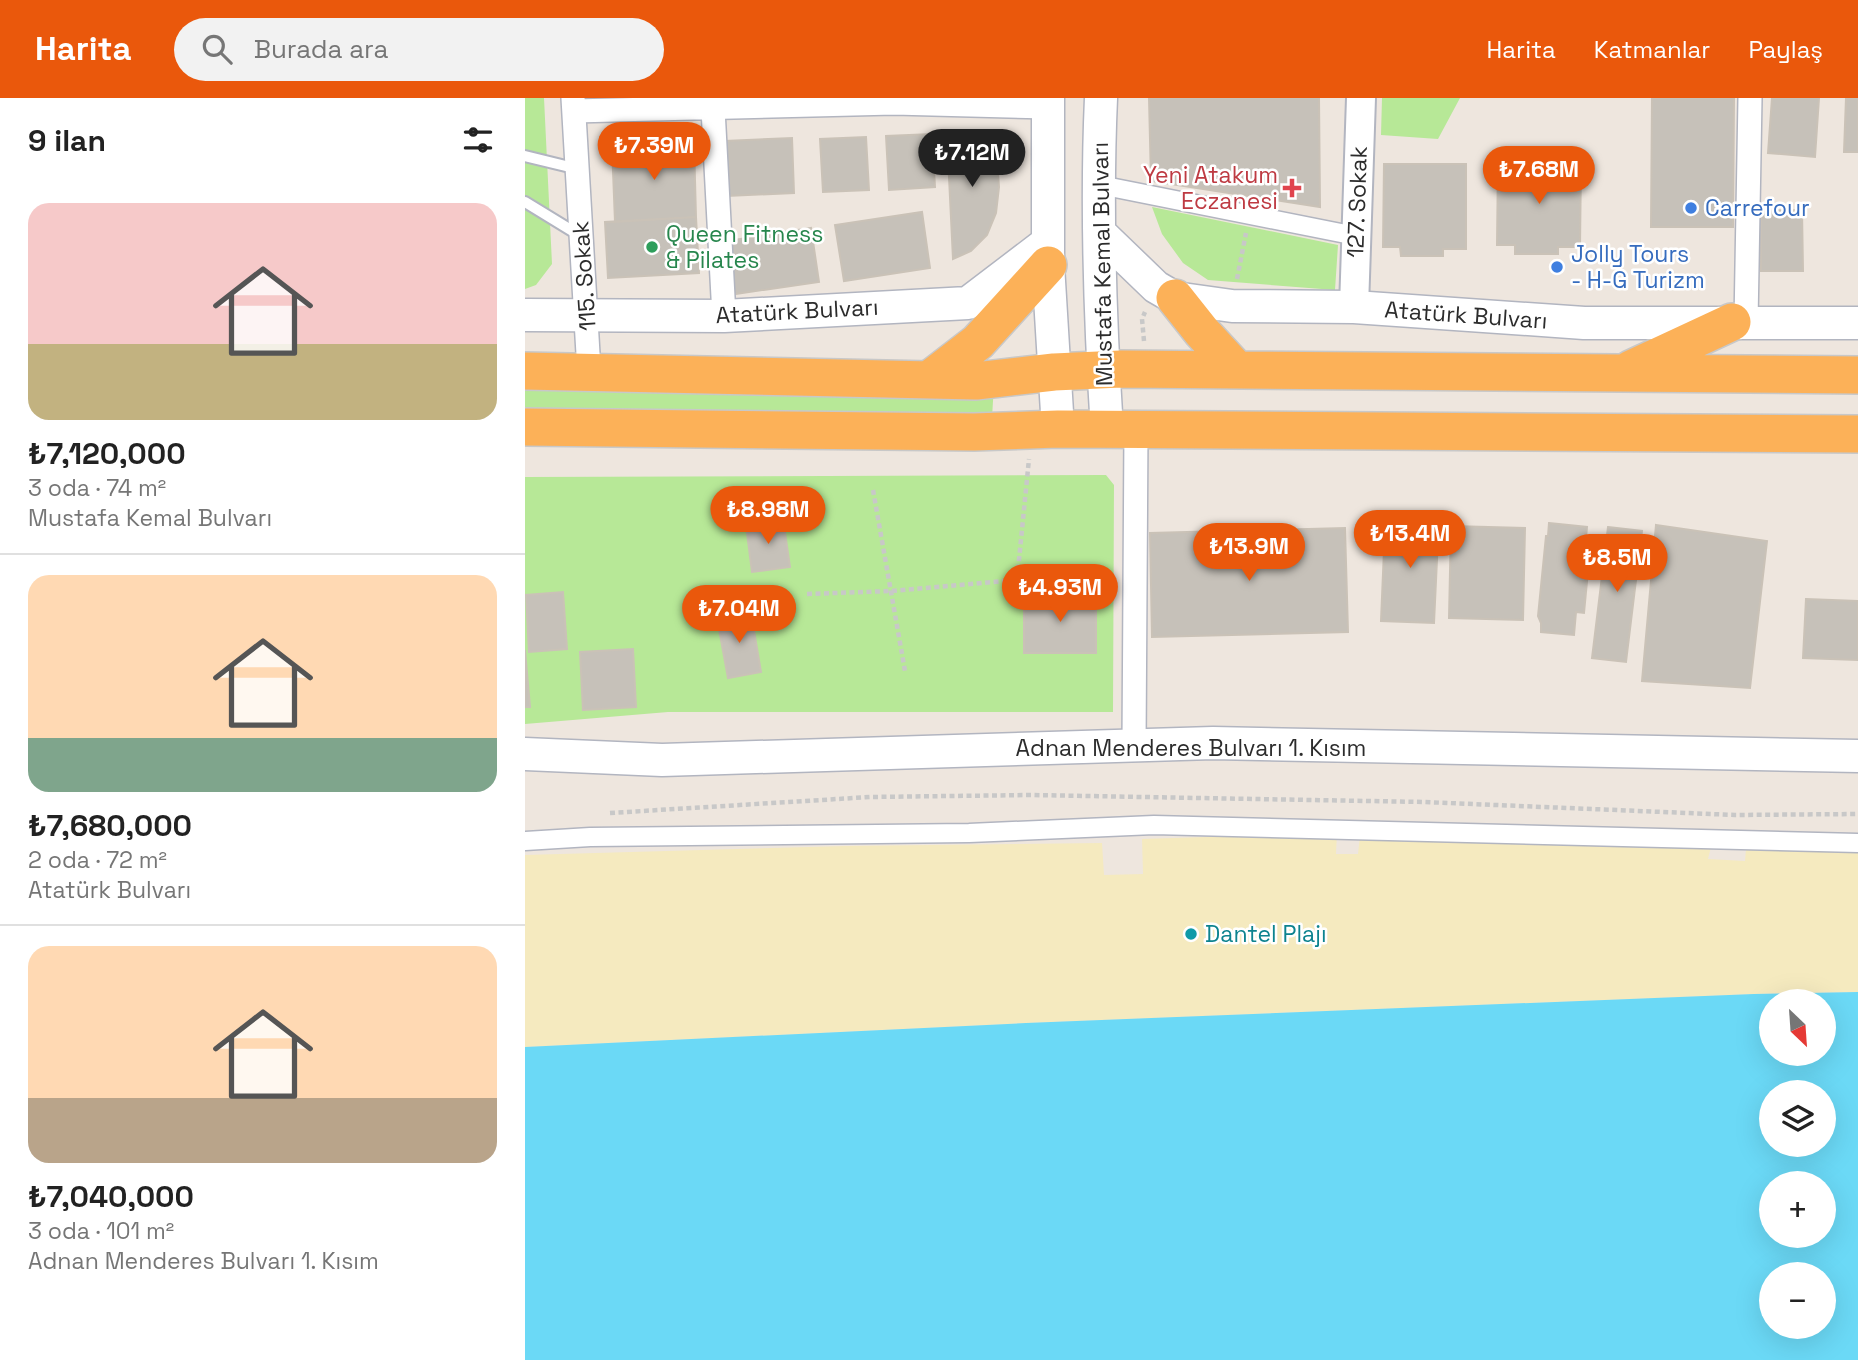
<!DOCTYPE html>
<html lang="tr">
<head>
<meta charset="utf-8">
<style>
  :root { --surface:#fff; --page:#f2f2f2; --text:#222; --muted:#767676; --line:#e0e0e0; --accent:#ea580c }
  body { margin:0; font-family:"Space Grotesk",sans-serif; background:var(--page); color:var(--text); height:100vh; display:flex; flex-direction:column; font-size:26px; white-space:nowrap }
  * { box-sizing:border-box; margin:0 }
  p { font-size:23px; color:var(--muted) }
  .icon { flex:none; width:38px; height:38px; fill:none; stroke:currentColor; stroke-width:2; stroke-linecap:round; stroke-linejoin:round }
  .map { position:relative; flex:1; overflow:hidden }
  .drawer { display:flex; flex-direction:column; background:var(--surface); width:525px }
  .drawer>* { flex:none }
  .needle { width:46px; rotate:155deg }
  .tools { position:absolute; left:1234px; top:891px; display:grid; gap:14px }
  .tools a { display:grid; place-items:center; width:77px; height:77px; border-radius:50%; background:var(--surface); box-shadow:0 7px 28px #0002; font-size:35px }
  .price { position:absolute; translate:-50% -60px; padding:0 16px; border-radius:24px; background:var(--accent); color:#fff; font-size:23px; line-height:46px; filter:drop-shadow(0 2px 4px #0008) }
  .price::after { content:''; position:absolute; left:50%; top:42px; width:21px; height:16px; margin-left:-10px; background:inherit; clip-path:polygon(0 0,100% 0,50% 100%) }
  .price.current { background:#222; color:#fff }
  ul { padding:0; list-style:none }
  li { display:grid; align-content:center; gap:14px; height:371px; padding:0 28px }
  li+li { border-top:2px solid var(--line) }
  li span { display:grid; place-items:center; height:217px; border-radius:21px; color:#555 }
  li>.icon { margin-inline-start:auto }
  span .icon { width:126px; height:126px; fill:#fffc; stroke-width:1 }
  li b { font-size:30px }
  h2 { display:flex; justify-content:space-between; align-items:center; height:84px; padding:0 28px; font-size:30px }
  header { display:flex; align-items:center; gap:42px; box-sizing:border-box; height:98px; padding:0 35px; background:var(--accent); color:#fff }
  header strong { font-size:33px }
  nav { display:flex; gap:38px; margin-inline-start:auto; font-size:24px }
  .search { width:490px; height:63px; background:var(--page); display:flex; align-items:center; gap:18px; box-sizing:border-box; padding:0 24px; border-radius:38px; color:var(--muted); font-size:26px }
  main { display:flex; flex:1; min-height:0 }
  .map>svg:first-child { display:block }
  .green { fill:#b7e897 }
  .sand { fill:#f5eabf }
  .water { fill:#6bd9f6; fill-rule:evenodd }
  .building { fill:#c6c1b9; stroke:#cac2b7; stroke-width:2 }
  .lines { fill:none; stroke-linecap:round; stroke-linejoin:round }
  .service-casing { stroke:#b2b5c0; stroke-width:14 }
  .pedestrian-casing { stroke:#b2b5c0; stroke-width:21 }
  .minor-casing { stroke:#b2b5c0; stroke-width:26 }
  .tertiary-casing { stroke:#b2b5c0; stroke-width:32 }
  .secondary-casing { stroke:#b2b5c0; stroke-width:35 }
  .trunk-casing { stroke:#c8c8c8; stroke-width:40 }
  .path { stroke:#c8c8c8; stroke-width:4.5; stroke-dasharray:5 3.5; stroke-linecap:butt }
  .service { stroke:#fff; stroke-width:10 }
  .pedestrian { stroke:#fff; stroke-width:18 }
  .minor { stroke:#fff; stroke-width:23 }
  .tertiary { stroke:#fff; stroke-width:28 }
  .secondary { stroke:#fff; stroke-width:32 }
  .trunk { stroke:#fcb158; stroke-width:37 }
  .health-dot { fill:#e0444e; stroke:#fff; stroke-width:2.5 }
  .shop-dot { fill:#3f7fe0; stroke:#fff; stroke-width:2.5 }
  .leisure-dot { fill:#2e9e5b; stroke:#fff; stroke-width:2.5 }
  .culture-dot { fill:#0f9aa8; stroke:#fff; stroke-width:2.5 }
  .labels { text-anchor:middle; stroke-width:5; stroke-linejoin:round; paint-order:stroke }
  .health-label { font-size:23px; fill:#be3a42; stroke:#fff; text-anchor:end }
  .street-label { font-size:23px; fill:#2c2c2c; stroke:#fff }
  .shop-label { font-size:23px; fill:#366cbe; stroke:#fff; text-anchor:start }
  .leisure-label { font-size:23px; fill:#27864d; stroke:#fff; text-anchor:start }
  .culture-label { font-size:23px; fill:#0d838f; stroke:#fff; text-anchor:start }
</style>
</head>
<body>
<header>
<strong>Harita</strong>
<div class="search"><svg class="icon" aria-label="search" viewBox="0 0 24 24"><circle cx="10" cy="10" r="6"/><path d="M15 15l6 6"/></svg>Burada ara</div>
<nav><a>Harita</a><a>Katmanlar</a><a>Paylaş</a></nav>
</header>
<main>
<section class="drawer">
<h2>9 ilan<svg class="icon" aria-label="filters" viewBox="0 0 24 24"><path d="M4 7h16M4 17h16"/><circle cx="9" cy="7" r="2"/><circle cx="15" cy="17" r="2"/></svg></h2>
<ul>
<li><span style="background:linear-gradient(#f6c9c9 65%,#c2b280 0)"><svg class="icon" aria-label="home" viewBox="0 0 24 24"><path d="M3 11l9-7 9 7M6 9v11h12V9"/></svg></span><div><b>₺7,120,000</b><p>3 oda · 74 m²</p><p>Mustafa Kemal Bulvarı</p></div></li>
<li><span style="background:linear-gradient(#ffd9b3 75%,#7fa58c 0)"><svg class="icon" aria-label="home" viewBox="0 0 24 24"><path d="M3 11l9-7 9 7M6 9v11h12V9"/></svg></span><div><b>₺7,680,000</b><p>2 oda · 72 m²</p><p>Atatürk Bulvarı</p></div></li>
<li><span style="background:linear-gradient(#ffd9b3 70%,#b9a48a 0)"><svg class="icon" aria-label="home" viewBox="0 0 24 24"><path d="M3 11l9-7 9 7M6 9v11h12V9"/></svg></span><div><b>₺7,040,000</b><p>3 oda · 101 m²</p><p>Adnan Menderes Bulvarı 1. Kısım</p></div></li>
</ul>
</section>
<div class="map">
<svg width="1333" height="1262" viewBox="0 0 1333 1262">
  <rect width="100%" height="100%" fill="#eee6de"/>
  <path class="green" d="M 0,0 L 19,0 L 27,166 L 11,187 L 0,191 Z
    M 857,0 L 935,0 L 913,41 L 856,37 Z
    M 627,109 L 813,147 L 810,192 L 683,182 L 658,165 L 637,136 Z
    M 444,267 L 470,269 L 467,320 L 0,315 L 0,293 Z
    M 581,377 L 589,387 L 588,614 L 143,614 L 0,626 L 0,379 Z"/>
  <path class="sand" d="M 812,735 L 811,756 L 833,756 L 835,738 L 1186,749 L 1183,761 L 1220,763 L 1221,751 L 1333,754 L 1333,894 L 1229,896 L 501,925 L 0,949 L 0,757 L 321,748 L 577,745 L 579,777 L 618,776 L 617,741 Z"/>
  <path class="water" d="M 1333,894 L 1333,1262 L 0,1262 L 0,949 L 501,925 L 1229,896 ZM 1246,903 L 1298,903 L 1298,956 L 1246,956 ZM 1246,994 L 1298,994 L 1298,1046 L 1246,1046 ZM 1246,1085 L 1298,1085 L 1298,1138 L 1246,1138 ZM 1246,1176 L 1298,1176 L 1298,1228 L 1246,1228 Z"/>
  <path class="building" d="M 624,0 L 794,0 L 795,109 L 626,83 Z
    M 1127,0 L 1209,0 L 1208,129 L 1126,129 Z
    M 1247,0 L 1294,0 L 1290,59 L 1243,55 Z
    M 1321,0 L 1333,0 L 1333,54 L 1319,54 Z
    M 470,35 L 474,89 L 471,115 L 462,137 L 446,153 L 428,161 L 422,38 Z
    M 407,36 L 410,89 L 364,92 L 361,38 Z
    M 341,39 L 344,92 L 298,94 L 295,41 Z
    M 267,40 L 269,95 L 202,98 L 200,43 Z
    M 169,45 L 171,119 L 90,124 L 87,48 Z
    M 973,64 L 1056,64 L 1055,149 L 1033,149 L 1033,156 L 990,156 L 990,147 L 972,147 Z
    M 859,66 L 941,66 L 941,151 L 918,151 L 918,158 L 876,158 L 875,149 L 858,149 Z
    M 1277,112 L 1278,173 L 1236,173 L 1236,113 Z
    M 397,114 L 405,170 L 319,183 L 310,127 Z
    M 171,119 L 174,175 L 83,180 L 80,124 Z
    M 286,130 L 294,184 L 210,196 L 202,143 Z
    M 873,417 L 914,419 L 909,525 L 856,523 L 860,428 L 873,428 Z
    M 258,421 L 265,469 L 227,474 L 221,427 Z
    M 1024,425 L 1062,429 L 1060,451 L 1065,452 L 1059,515 L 1051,514 L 1049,537 L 1016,534 L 1016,525 L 1013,518 L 1021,438 L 1023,438 Z
    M 1131,427 L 1242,443 L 1225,590 L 1117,583 Z
    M 926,428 L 1000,430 L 998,522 L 924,520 Z
    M 1083,429 L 1117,433 L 1101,564 L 1067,560 Z
    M 820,430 L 823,534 L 627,539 L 625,435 Z
    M 38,494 L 42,551 L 4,554 L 1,497 Z
    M 571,497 L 571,555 L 499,555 L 499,498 Z
    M 1281,501 L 1333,503 L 1333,562 L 1278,560 Z
    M 226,515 L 236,574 L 203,580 L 192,520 Z
    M 108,551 L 111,609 L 58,612 L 55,554 Z
    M 0,552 L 5,609 L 0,609 Z"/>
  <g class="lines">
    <defs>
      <path id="service" d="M 0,58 L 53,71
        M 0,104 L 54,137"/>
      <path id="pedestrian" d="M 575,87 L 831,138
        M 0,743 L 65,739 L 444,735 L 629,727 L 1333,745"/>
      <path id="minor" d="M 48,0 L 64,273
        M 188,11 L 199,218
        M 49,13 L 369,5 L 523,9
        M 1221,224 L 1225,0
        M 609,648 L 611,332"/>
      <path id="tertiary" d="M 829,209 L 836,0"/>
      <path id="secondary" d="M 523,0 L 523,167 L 533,331
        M 576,0 C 571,110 575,222 582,332
        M 575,135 L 631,189 L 650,200 L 707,208 L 829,209 L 1059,225 L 1333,225
        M 0,217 L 199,218 L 443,205 L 523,144
        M 0,656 L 137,662 L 688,645 L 1333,658"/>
      <path id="trunk" d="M 650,200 L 677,234 L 712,272
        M 1106,271 L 1207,224
        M 0,273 L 451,283 L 529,274 L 596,271 L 1333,277
        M 405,281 L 453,244 L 523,167
        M 0,329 L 449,334 L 533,331 L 1333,336"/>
    </defs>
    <use href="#service" class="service-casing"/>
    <use href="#pedestrian" class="pedestrian-casing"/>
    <use href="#minor" class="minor-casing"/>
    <use href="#tertiary" class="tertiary-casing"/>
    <use href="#secondary" class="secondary-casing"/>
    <use href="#trunk" class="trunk-casing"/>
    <path class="path" d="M 712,181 L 721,135
      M 619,243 L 617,221 L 620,214
      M 348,392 L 380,573
      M 282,496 L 366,493 L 492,482 L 504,361
      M 85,715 L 345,699 L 506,697 L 899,704 L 1210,717 L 1333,716"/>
    <use href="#service" class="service"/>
    <use href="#pedestrian" class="pedestrian"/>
    <use href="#minor" class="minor"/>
    <use href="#tertiary" class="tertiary"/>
    <use href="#secondary" class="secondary"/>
    <use href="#trunk" class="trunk"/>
  </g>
  <path class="health-dot" d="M763.5 79.5h7v7h7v7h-7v7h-7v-7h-7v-7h7z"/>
  <g class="shop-dot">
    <circle cx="1166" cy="110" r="7"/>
    <circle cx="1032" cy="169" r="7"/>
  </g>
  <circle class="leisure-dot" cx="127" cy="149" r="7"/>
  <circle class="culture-dot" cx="666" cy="836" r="7"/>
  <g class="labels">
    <g class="health-label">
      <text x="753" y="85">Yeni Atakum<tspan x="753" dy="26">Eczanesi</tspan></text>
    </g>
    <g class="street-label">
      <text transform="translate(832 104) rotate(-88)" y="8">127. Sokak</text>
      <text transform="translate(577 166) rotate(-91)" y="8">Mustafa Kemal Bulvarı</text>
      <text transform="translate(59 178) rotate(-94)" y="8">115. Sokak</text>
      <text transform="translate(272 213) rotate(-3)" y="8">Atatürk Bulvarı</text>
      <text transform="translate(941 217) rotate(4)" y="8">Atatürk Bulvarı</text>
      <text x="666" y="658">Adnan Menderes Bulvarı 1. Kısım</text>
    </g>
    <g class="shop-label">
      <text x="1180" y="118">Carrefour</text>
      <text x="1046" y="164">Jolly Tours<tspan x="1046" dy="26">- H-G Turizm</tspan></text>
    </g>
    <g class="leisure-label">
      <text x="141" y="144">Queen Fitness<tspan x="141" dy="26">&amp; Pilates</tspan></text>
    </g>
    <g class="culture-label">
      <text x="680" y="844">Dantel Plajı</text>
    </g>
  </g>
</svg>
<div class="tools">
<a><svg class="needle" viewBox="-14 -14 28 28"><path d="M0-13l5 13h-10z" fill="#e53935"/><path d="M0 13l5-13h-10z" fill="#767676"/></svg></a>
<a><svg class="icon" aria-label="layers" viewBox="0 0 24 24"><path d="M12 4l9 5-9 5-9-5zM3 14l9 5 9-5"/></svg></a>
<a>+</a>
<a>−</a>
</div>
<b class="price" style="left:129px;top:84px">₺7.39M</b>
<b class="price current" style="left:447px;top:91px">₺7.12M</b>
<b class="price" style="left:1014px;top:108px">₺7.68M</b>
<b class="price" style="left:243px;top:448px">₺8.98M</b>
<b class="price" style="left:885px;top:472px">₺13.4M</b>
<b class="price" style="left:724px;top:485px">₺13.9M</b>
<b class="price" style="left:1092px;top:496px">₺8.5M</b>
<b class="price" style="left:535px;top:526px">₺4.93M</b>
<b class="price" style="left:214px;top:547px">₺7.04M</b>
</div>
</main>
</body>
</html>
